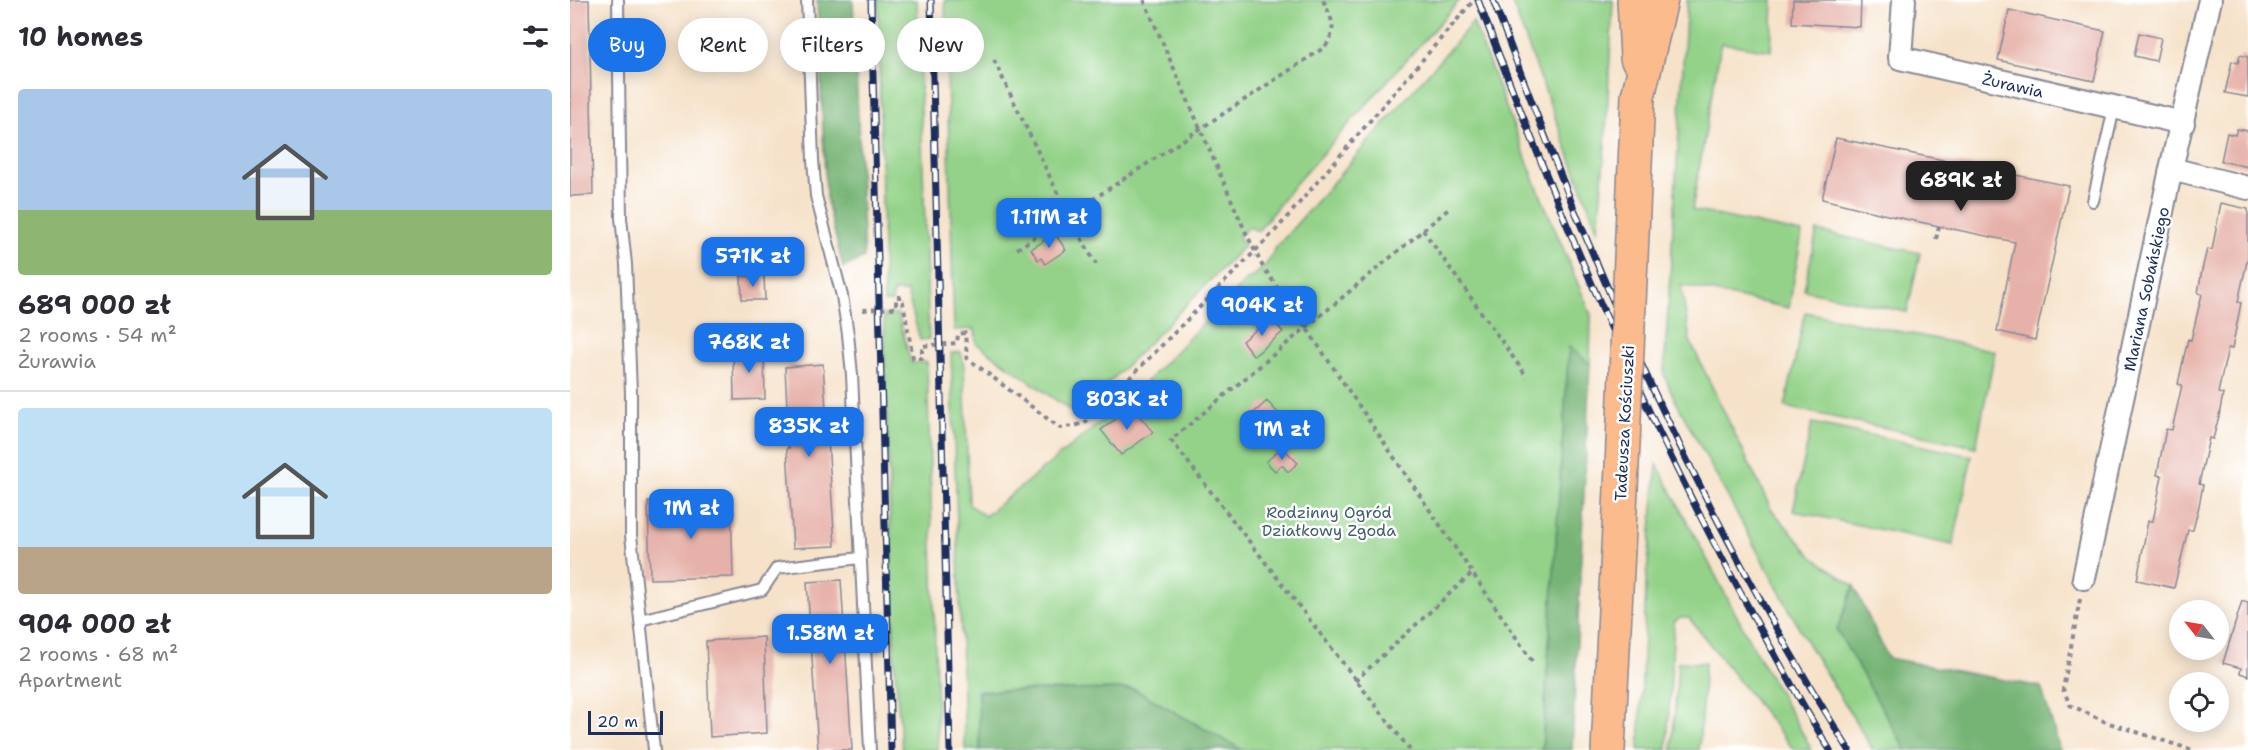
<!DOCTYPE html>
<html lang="en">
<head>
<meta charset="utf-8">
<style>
  :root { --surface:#fff; --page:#f2f2f3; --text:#2b2b33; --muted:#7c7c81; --line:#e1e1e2; --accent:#1a73e8 }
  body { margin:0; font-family:"Shantell Sans",sans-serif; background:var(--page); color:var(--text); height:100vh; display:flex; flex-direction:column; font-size:22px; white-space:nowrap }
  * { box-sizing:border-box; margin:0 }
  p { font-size:20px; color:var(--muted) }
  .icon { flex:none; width:33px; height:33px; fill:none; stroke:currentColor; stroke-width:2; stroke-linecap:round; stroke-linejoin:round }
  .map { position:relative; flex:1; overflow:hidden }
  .side { display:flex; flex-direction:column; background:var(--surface); width:570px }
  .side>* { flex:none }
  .hud { position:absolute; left:18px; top:18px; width:570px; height:54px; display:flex; gap:12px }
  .needle { width:39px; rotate:301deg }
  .controls { position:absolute; left:1599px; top:600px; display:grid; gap:12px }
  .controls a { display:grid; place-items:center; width:60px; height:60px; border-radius:50%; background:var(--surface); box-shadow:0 3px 15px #0003; font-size:30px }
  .scale { position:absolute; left:18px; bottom:15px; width:75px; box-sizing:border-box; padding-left:6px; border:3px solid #1b2f5e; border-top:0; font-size:16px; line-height:21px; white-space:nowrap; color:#1b2f5e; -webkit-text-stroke:4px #fff; paint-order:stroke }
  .price { position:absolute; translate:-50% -51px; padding:0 14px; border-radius:12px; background:var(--accent); color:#fff; font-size:20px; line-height:39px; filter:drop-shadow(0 2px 3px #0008) }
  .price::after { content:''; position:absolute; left:50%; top:36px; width:18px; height:14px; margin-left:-9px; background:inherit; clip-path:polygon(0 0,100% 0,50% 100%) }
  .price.on { background:#222; color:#fff }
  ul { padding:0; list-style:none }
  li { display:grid; align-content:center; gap:12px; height:318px; padding:0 18px }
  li+li { border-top:2px solid var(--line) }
  li span { display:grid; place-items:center; height:186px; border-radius:6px; color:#555 }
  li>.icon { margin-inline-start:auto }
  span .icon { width:108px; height:108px; fill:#fffc; stroke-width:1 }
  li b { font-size:26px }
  h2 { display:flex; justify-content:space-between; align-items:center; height:72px; padding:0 18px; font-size:26px }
  .chip { padding:0 21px; border-radius:27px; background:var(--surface); box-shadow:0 3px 15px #0003; font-size:21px; line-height:54px }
  .chip.on { background:var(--accent); color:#fff }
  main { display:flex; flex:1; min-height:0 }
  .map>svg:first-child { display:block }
  .green { fill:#93d288; stroke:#578073; stroke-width:1.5 }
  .forest { fill:#76b474; stroke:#487269; stroke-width:1.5 }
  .building { fill:#e6b1a8 }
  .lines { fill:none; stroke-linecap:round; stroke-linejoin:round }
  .lane-casing { stroke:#888894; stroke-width:14 }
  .street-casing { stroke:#888894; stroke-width:26 }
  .primary-casing { stroke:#888894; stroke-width:36 }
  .path { stroke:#888894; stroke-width:4; stroke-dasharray:4.5 4.5; stroke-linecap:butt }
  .lane { stroke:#fff; stroke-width:10 }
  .street { stroke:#fff; stroke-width:22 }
  .primary { stroke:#fbbb8c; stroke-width:33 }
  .rail-casing { stroke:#1b2f5e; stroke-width:7 }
  .rail { stroke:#fff; stroke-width:4.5; stroke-dasharray:14; stroke-linecap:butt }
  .primary-bridge-casing { stroke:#888894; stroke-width:36; stroke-linecap:butt }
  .primary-bridge { stroke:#fbbb8c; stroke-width:33 }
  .labels { text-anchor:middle; stroke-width:5; stroke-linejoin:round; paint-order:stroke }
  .street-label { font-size:16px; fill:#1b2f5e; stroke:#fff }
  .park-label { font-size:16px; fill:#3f606b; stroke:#fff }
</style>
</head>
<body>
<main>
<section class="side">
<h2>10 homes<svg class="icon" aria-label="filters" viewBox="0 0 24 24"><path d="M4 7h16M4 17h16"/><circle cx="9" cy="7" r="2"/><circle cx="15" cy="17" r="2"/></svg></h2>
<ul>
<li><span style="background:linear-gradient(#a9c7e8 65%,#8fb573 0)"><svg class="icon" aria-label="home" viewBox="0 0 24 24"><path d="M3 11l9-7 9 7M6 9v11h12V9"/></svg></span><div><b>689 000 zł</b><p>2 rooms · 54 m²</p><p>Żurawia</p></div></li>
<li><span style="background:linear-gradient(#bfe0f5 75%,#b9a48a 0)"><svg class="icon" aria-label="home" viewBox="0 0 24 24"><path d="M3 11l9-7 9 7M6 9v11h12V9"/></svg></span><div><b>904 000 zł</b><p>2 rooms · 68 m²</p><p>Apartment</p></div></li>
</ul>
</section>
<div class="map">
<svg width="1678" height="750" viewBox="0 0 1678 750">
  <rect width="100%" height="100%" fill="#fff"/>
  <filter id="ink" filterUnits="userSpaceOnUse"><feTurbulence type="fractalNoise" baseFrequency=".0167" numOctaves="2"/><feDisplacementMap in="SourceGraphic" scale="12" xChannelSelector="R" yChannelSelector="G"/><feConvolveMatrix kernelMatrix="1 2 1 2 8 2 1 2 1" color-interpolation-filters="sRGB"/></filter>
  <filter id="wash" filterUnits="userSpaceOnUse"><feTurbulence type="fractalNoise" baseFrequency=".008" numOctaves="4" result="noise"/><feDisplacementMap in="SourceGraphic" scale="24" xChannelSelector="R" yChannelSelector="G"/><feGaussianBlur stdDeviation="1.35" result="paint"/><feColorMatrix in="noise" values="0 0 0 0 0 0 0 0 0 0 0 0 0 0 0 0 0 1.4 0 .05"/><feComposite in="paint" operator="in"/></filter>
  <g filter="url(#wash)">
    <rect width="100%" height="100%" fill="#f6e2c9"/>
    <path class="green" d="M 308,0 L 347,0 L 359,339 L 350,340 L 337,292 L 323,292 L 322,302 L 314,302 Z
      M 375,0 L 890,0 L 726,183 L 688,231 L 679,227 L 669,236 L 674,246 L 546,376 L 504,413 L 406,343 L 405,329 L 384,330 Z
      M 941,0 L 1043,0 L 1036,133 L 1028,231 Z
      M 1117,0 L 1203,0 L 1201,51 L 1151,43 L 1122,210 L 1232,233 L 1219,308 L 1111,285 L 1120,341 L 1201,509 L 1243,557 L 1284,586 L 1267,630 L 1336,750 L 1303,750 L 1238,644 L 1105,400 L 1094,375 Z
      M 903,22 L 966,184 L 1021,315 L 1020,364 L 999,347 L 972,750 L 672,750 L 563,689 L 408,691 L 410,750 L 395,750 L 381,353 L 391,352 L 394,366 L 399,505 L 415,516 L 560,398 L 675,281 C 688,274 699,264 704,250 Z
      M 1247,231 L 1350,253 L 1337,312 L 1234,290 Z
      M 1235,312 L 1425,351 L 1406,447 L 1215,407 Z
      M 328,314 L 341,363 L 357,362 L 368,750 L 332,750 L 324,658 L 314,315 Z
      M 1242,423 L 1402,456 L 1383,545 L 1223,511 Z
      M 1087,464 L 1182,645 L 1242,750 L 1224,750 L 1119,618 L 1110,618 L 1104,622 L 1097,750 L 1069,750 L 1076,586 Z
      M 1108,662 L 1135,663 L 1129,750 L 1102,750 Z"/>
    <path class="forest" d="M 247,0 L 283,0 L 294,258 L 273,268 L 256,197 Z
      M 999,346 L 1020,364 L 1002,750 L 972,750 Z
      M 1284,586 L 1318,658 L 1471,687 L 1490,750 L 1336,750 L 1267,630 Z
      M 564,689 L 672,750 L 410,750 L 408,691 Z"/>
    <g id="blocks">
      <path class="building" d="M 0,0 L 19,0 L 23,195 L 0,196 Z
        M 1223,0 L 1291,0 L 1290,27 L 1222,23 Z
        M 1439,10 L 1535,31 L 1524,81 L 1428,60 Z
        M 1569,33 L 1591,38 L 1586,61 L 1564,56 Z
        M 1670,55 L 1678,57 L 1678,97 L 1655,93 L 1662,61 L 1668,63 Z
        M 1667,129 L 1678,131 L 1678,167 L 1651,161 L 1657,133 L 1665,135 Z
        M 1266,138 L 1499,186 L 1465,340 L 1427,331 L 1445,242 L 1321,216 L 1252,199 Z
        M 1651,203 L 1678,209 L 1678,257 L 1668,302 L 1671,303 L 1662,349 L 1658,348 L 1648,393 L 1653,394 L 1649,416 L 1643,439 L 1639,438 L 1629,484 L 1633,485 L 1629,506 L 1623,530 L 1618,530 L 1604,588 L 1567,580 L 1578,521 L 1583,521 L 1592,476 L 1587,475 L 1596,429 L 1602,430 L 1612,385 L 1608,384 L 1613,361 L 1618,339 L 1621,340 L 1632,294 L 1628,293 L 1632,270 L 1637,249 L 1642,250 Z
        M 485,234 L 496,250 L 475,264 L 471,258 L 468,260 L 461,249 Z
        M 171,276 L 194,276 L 195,300 L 172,300 Z
        M 701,318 L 713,332 L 684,356 L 672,341 Z
        M 194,349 L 195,399 L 164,400 L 163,350 Z
        M 253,364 L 265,546 L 223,548 L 217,448 L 219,448 L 215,367 Z
        M 697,401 L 709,414 L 689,432 L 677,419 Z
        M 562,407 L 583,432 L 551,455 L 531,430 Z
        M 712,447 L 728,463 L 718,472 L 712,465 L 705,471 L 696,462 Z
        M 161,500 L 163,577 L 80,579 L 78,502 Z
        M 271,580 L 282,750 L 248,750 L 237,582 Z
        M 1672,601 L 1678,603 L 1678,676 L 1670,673 L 1671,668 L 1653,663 Z
        M 194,637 L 197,733 L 140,737 L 136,641 Z"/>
    </g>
  </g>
  <g filter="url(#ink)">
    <use href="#blocks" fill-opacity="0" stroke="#888894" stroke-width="1.5"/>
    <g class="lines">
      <defs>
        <path id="lane" d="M 48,0 L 51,218 L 56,264 L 61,393 L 61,535 L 84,750
          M 237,0 L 243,160 L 246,196 L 272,296 L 278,334 L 282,375 L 300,750
          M 1523,201 L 1544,108
          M 70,620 L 192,590 L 207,568 L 290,558"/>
        <path id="street" d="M 1334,0 L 1330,58 L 1613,123
          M 1601,169 L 1678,188
          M 1514,578 L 1601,169 L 1640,0"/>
        <path id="primary" d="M 1064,0 L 1067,58
          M 1068,96 L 1091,0
          M 1038,750 L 1051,489"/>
      </defs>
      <use href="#lane" class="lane-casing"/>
      <use href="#street" class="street-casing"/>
      <use href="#primary" class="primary-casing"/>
      <path class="path" d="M 574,0 L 675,231 L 693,267 L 735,326 L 964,664
        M 424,60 L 498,215 L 526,264
        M 853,230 L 957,377
        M 1366,239 L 1369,226
        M 447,249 L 755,47 C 768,28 762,20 753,0
        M 293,310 L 326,308 L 326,297 L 332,297 L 343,358 L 352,358 L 352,346 L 387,343 L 388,334 L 395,333 L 397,358 L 490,428 L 514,424 L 706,230 L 904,0
        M 1510,599 L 1493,689 L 1500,705 L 1536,722 L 1622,750
        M 785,681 L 902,573
        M 840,750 L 601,440 L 881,207"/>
      <use href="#lane" class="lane"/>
      <use href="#street" class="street"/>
      <use href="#primary" class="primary"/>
      <defs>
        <path id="rail" d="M 301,0 L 321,750
          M 361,0 L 380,750
          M 908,0 C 990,217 1079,430 1192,632 C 1215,672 1236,712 1260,750
          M 923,0 C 955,85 987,170 1023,254 C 1094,424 1181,594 1279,750"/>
      </defs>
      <use href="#rail" class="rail-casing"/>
      <use href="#rail" class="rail"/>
      <defs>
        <path id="primary-bridge" d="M 1051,489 L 1068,96"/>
      </defs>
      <use href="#primary-bridge" class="primary-bridge-casing"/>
      <use href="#primary-bridge" class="primary-bridge"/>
    </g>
  </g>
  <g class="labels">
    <g class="street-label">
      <text transform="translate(1443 85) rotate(13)" y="6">Żurawia</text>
      <text transform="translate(1576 289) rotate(-78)" y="6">Mariana Sobańskiego</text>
      <text transform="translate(1054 423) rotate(-87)" y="6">Tadeusza Kościuszki</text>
    </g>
    <g class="park-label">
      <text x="759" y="518">Rodzinny Ogród<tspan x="759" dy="18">Działkowy Zgoda</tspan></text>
    </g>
  </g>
</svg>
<div class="controls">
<a><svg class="needle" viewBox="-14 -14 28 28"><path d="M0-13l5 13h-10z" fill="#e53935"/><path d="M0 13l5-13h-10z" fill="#7c7c81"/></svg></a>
<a><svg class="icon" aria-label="locate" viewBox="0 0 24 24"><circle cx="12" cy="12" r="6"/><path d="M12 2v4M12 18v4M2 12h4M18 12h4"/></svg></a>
</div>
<div class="scale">20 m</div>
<b class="price on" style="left:1391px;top:212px">689K zł</b>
<b class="price" style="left:479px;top:249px">1.11M zł</b>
<b class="price" style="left:183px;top:288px">571K zł</b>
<b class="price" style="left:692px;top:337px">904K zł</b>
<b class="price" style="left:179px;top:374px">768K zł</b>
<b class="price" style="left:557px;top:431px">803K zł</b>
<b class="price" style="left:239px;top:458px">835K zł</b>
<b class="price" style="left:712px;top:461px">1M zł</b>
<b class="price" style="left:121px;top:540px">1M zł</b>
<b class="price" style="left:260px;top:665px">1.58M zł</b>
<div class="hud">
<a class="chip on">Buy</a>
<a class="chip">Rent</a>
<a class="chip">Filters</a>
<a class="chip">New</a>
</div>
</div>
</main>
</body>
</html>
